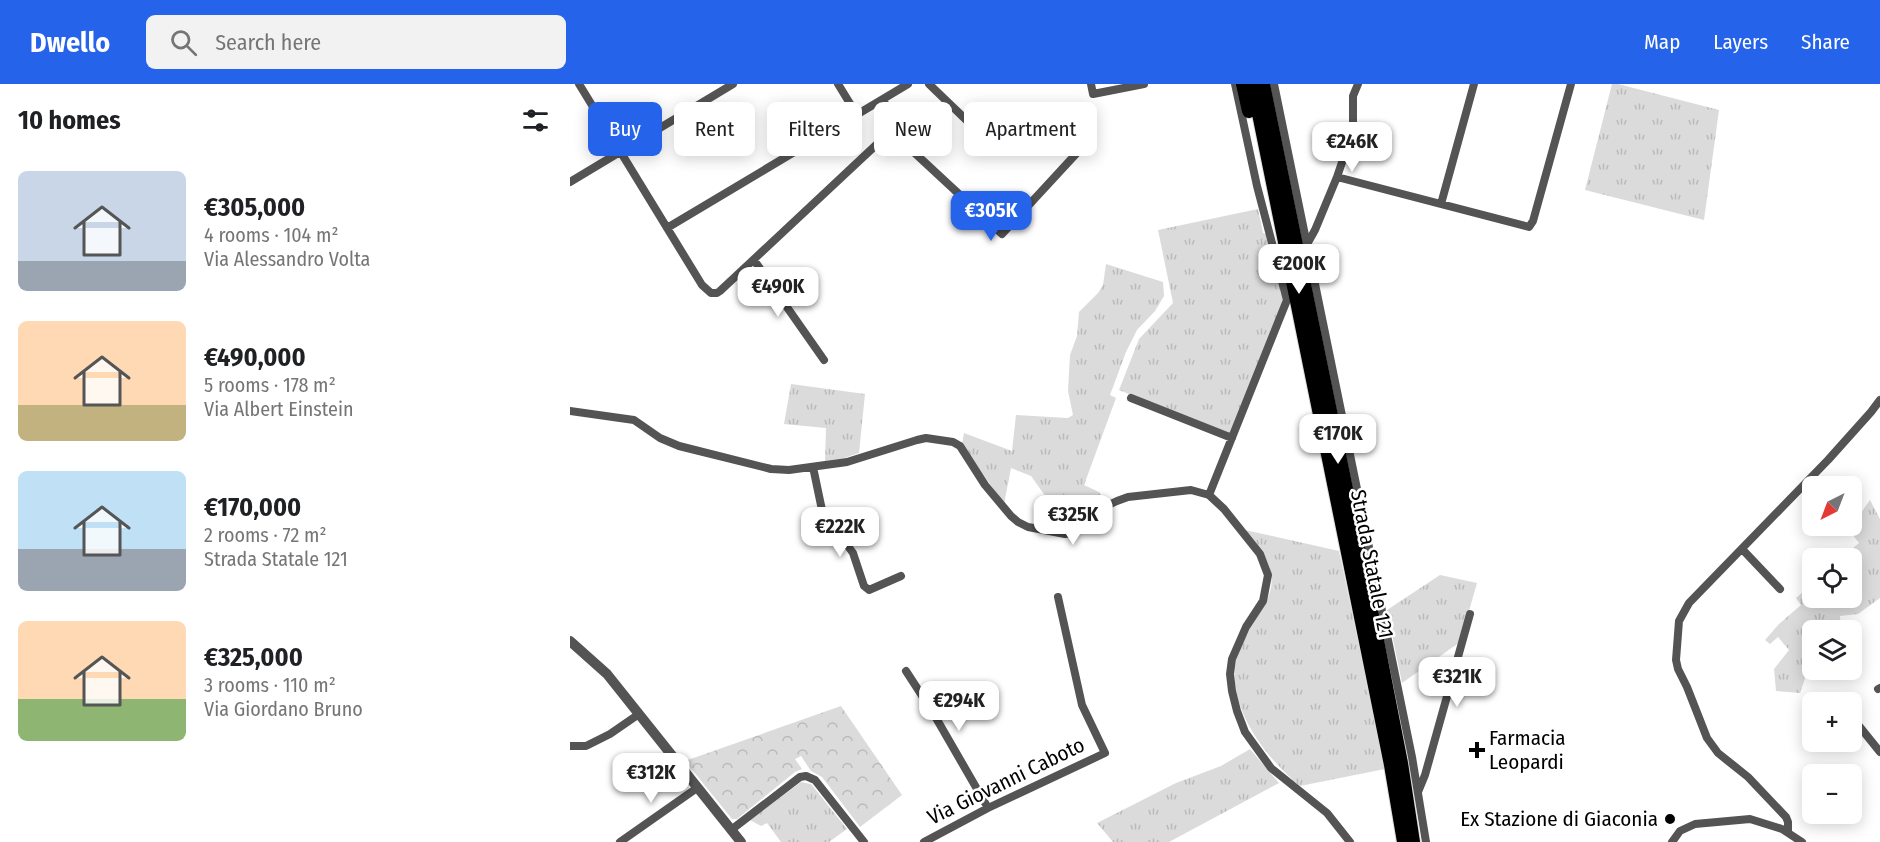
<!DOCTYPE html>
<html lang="en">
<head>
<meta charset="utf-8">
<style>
  :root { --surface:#fff; --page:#f2f2f2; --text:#202124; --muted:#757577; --accent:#2563eb }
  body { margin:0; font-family:"Fira Sans Condensed",sans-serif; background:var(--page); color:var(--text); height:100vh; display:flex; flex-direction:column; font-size:22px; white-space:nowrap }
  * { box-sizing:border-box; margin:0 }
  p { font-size:20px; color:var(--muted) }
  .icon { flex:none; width:33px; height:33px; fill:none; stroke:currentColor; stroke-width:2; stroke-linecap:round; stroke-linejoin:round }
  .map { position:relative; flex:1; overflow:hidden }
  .sheet { display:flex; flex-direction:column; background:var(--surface); width:570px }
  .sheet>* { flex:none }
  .hud { position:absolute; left:18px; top:18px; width:570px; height:54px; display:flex; gap:12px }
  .needle { width:39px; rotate:222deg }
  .controls { position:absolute; left:1232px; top:392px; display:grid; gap:12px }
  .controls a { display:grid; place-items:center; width:60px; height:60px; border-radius:9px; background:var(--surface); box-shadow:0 3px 15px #0003; font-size:30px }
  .price { position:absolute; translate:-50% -51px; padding:0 14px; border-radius:12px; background:#fff; color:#222; font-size:20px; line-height:39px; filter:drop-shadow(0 2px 3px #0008) }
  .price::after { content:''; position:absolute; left:50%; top:36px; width:18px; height:14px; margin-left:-9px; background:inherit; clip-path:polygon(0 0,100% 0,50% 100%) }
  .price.current { background:var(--accent); color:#fff }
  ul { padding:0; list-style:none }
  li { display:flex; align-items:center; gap:18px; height:150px; padding:0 18px }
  li span { display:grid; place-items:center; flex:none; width:168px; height:120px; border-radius:9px; color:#555 }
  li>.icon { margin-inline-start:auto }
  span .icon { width:72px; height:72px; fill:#fffc; stroke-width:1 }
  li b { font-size:26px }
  h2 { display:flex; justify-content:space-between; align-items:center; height:72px; padding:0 18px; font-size:26px }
  .chip { padding:0 21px; border-radius:9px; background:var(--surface); box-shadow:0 3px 15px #0003; font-size:21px; line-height:54px }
  .chip.current { background:var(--accent); color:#fff }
  header { display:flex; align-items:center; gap:36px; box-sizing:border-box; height:84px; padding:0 30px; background:var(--accent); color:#fff }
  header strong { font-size:28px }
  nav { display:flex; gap:33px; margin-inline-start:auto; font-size:21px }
  .search { width:420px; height:54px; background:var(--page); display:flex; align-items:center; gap:15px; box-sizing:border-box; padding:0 21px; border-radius:9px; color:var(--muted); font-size:22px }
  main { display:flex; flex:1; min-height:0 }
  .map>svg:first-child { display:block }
  .grass { fill:url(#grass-tufts) }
  .forest { fill:url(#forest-crowns) }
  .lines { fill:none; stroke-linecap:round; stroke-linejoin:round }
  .primary-casing { stroke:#dbdbdb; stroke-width:16 }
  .minor { stroke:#545454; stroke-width:8 }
  .tertiary { stroke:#545454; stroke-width:10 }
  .primary { stroke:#000; stroke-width:14 }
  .poi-dot { fill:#000; stroke:#fff; stroke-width:2 }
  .labels { text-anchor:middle; stroke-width:5; stroke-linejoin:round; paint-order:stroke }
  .street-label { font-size:21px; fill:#000; stroke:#fff }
  .poi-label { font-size:21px; fill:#000; stroke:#fff; text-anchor:start }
</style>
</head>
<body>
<header>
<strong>Dwello</strong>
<div class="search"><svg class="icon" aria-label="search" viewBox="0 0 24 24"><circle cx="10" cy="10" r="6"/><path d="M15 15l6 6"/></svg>Search here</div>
<nav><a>Map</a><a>Layers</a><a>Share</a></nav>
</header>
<main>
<section class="sheet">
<h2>10 homes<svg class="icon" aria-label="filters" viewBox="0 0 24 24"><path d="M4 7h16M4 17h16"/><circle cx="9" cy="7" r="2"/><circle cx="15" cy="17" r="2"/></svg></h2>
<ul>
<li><span style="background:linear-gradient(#c9d6e8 75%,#9aa5b1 0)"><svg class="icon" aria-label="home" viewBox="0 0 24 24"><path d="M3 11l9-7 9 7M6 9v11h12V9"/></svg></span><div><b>€305,000</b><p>4 rooms · 104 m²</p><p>Via Alessandro Volta</p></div></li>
<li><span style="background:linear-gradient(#ffd9b3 70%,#c2b280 0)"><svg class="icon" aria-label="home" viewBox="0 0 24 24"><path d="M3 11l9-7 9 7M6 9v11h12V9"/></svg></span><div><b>€490,000</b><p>5 rooms · 178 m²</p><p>Via Albert Einstein</p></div></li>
<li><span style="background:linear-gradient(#bfe0f5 65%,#9aa5b1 0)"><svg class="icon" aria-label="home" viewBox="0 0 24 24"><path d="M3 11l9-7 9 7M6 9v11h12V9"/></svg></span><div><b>€170,000</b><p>2 rooms · 72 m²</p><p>Strada Statale 121</p></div></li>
<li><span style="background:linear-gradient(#ffd9b3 65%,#8fb573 0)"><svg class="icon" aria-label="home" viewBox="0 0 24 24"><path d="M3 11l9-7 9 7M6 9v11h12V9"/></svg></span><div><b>€325,000</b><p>3 rooms · 110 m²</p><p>Via Giordano Bruno</p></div></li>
</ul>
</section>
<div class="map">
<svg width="1310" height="758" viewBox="0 0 1310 758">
  <defs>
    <pattern id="grass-tufts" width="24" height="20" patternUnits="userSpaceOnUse" patternTransform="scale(1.5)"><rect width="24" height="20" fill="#dbdbdb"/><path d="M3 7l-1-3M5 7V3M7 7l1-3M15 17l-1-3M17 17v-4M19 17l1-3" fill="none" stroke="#bababa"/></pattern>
    <pattern id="forest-crowns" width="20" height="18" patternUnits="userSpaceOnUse" patternTransform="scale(1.5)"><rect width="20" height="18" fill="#dbdbdb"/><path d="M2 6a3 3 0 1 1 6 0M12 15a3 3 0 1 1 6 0" fill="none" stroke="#bababa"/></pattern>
  </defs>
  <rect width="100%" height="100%" fill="#fff"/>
  <path class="grass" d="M 1042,0 L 1048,0 L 1149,26 L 1134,136 L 1015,106 Z
    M 688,125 L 693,149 L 697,150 L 714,214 L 661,349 L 657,349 L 549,306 L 569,255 L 603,219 L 588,146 Z
    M 536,180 L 593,198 L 594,212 L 585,227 L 567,246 L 556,268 L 540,311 L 546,314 L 514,401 L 529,408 L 536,419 L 513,434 L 507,434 L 476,413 L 461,392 L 441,384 L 434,420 L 392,360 L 394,349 L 442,367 L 446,331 L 498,334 L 503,331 L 498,307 L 500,271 L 507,252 L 509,228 L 528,209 L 533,201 Z
    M 221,300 L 295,310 L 289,369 L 274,374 L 255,377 L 256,344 L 214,340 Z
    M 1300,416 L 1310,435 L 1310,514 L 1288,530 L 1270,532 L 1271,546 L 1242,546 L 1242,584 L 1238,586 L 1230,609 L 1206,607 L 1204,585 L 1219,566 L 1208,553 L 1200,560 L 1195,556 L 1209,540 L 1231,521 L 1226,514 L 1242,500 L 1242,513 L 1281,513 L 1281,474 L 1271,474 L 1289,459 L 1275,441 L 1281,441 L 1281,438 L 1285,437 Z
    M 675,446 L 769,467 L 815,685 L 730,702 C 696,674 657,624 666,577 C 668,567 674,556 679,547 C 688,527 705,514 701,489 C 698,472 686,459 675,446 Z
    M 870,491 L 907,499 L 890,558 L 832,599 L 817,526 Z
    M 680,665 L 709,699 L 599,758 L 543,758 L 527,739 L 606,699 L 651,682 Z
    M 231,698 L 241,700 L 277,745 L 259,758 L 211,758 L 197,739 L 191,742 L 180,736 Z"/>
  <path class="forest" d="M 271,622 L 332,711 L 290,743 L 252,693 L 241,687 L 231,672 L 225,675 L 232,685 L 225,688 L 167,735 L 162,735 L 115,677 Z"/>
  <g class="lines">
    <defs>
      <path id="primary" d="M 673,0 L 679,27
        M 683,0 L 821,681 L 834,758
        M 693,0 L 806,551 L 831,679 L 843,758"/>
    </defs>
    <use href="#primary" class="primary-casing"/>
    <path class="minor" d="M 9,0 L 132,201 L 141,209 L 147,209 L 150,207 L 321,47 L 324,41 L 313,15
      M 268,0 L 287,31
      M 359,0 L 414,53 L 441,24
      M 521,0 L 523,10 L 574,0
      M 704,0 L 842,673 L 856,758
      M 248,31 L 258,48
      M 321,47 L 432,150 L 517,58
      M 767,93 L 959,143 L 963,137 L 1001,0
      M 0,98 L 163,0
      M 871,120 L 904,0
      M 97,144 L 338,0
      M 736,162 L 745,146 L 767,93 L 783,46 L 783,12 L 788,0
      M 184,176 L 254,276
      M 561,314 L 662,354
      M 0,327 L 64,336 L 90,354 L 109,362 L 201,385 L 219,386 L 277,378 L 347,356 L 356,354 L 383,358 L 390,362 L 415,401 L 441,432 L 448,438 L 458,443 L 495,450 L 505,448 L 513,443 L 532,424 L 547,417 L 558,413 L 621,406 L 639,411 L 654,425 L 690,470 L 698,491 L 693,517 L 676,543 L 662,575 L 660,590 L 662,607 L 667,627 L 675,648 L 701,684 L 757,729 L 780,758
      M 243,383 L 252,426 L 283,469 L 294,502 L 299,506 L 331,492
      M 639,411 L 717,216 L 687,102 L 665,0
      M 1172,465 L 1210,505
      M 336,587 L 362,627 L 418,724
      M 1308,605 L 1310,604
      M 1281,632 L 1310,668
      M 0,662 L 16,662 L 40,650 L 69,630
      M 848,708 L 855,691 L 900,530
      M 161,746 L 230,693 L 236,692 L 245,696 L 294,758
      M 1218,748 L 1218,738 L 1216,733 L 1178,693 L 1148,669 L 1137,654 L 1117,603 L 1108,585 L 1106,576 L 1109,537 L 1119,519 L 1258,376 L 1301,328 L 1310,316
      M 50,758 L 127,704
      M 354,758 L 418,724 L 535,669 L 512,621 L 488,513
      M 1102,758 L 1110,747 L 1125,740 L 1180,735 L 1212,745 L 1232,758"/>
    <path class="tertiary" d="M 0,557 L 37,590 L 171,758"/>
    <use href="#primary" class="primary"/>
  </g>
  <g class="poi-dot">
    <path d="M904 657h6v6h6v6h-6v6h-6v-6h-6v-6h6z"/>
    <circle cx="1100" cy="735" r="6"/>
  </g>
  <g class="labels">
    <g class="street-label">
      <text transform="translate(802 480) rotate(79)" y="7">Strada Statale 121</text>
      <text transform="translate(436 697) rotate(-26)" y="7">Via Giovanni Caboto</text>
    </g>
    <g class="poi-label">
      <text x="919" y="661">Farmacia<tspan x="919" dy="24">Leopardi</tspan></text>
      <text x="1088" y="742" text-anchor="end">Ex Stazione di Giaconia</text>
    </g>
  </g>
</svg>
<div class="controls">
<a><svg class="needle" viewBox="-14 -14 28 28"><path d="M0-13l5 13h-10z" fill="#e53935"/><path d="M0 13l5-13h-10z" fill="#757577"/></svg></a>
<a><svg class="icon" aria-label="locate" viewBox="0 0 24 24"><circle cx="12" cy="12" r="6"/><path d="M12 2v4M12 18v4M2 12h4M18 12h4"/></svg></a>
<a><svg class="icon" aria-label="layers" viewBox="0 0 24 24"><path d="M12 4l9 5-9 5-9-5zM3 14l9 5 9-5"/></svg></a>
<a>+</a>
<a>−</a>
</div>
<b class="price" style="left:782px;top:89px">€246K</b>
<b class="price current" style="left:421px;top:158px">€305K</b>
<b class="price" style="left:729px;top:211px">€200K</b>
<b class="price" style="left:208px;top:234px">€490K</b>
<b class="price" style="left:768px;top:381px">€170K</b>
<b class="price" style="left:503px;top:462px">€325K</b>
<b class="price" style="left:270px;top:474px">€222K</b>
<b class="price" style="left:887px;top:624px">€321K</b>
<b class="price" style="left:389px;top:648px">€294K</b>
<b class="price" style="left:81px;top:720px">€312K</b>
<div class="hud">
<a class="chip current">Buy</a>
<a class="chip">Rent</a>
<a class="chip">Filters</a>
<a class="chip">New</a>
<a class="chip">Apartment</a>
</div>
</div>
</main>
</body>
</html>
